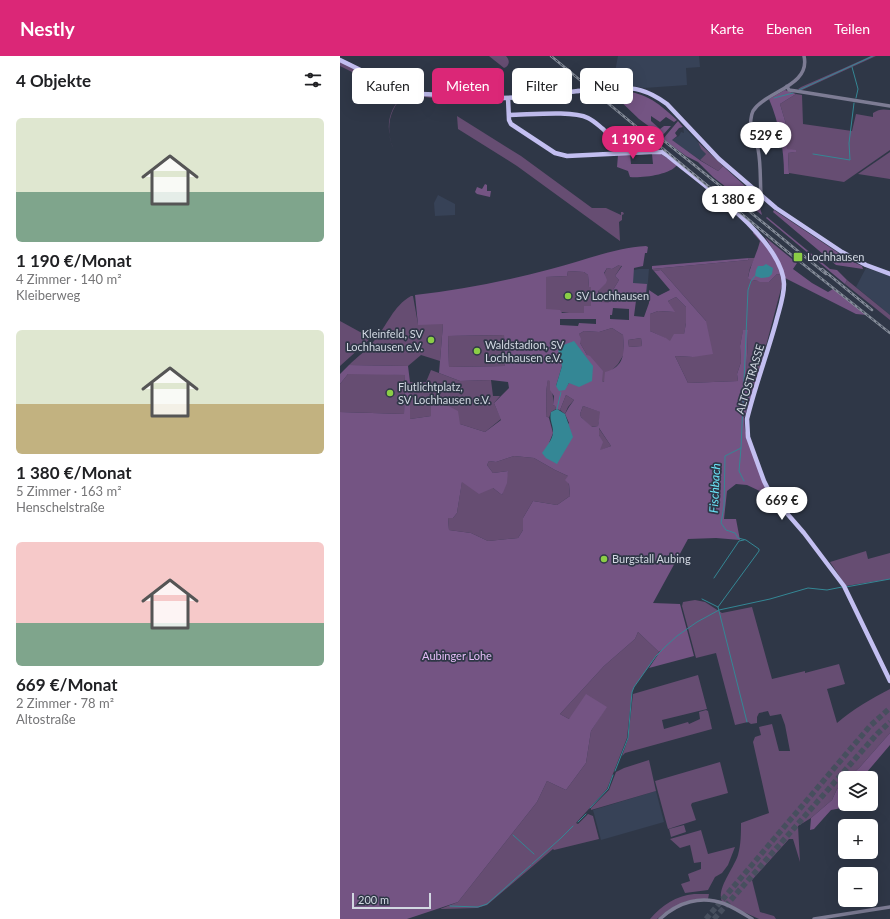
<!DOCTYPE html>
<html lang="de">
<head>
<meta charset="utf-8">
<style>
  :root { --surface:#fff; --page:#f6f6f6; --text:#202124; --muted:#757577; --accent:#db2777 }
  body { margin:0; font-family:Lato,sans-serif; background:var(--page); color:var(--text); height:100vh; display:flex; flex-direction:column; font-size:15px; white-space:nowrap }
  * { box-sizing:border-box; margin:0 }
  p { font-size:13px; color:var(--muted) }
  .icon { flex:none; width:22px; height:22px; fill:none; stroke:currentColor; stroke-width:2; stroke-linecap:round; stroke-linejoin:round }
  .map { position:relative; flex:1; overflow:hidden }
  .side { display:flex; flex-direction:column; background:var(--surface); width:340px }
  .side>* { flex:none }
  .hud { position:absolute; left:12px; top:12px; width:380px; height:36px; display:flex; gap:8px }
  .controls { position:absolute; left:498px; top:715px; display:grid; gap:8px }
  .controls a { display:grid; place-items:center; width:40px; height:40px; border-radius:6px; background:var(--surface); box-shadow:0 4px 16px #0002; font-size:20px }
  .scale { position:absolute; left:12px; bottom:10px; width:79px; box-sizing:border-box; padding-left:4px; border:2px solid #d2d8e2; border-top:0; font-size:11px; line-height:14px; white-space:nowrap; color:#d2d8e2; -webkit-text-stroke:3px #2f3747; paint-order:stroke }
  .price { position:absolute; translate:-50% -34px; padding:0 9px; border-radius:14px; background:#fff; color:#222; font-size:13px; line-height:26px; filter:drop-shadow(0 1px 2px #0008) }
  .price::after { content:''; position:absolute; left:50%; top:24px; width:12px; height:9px; margin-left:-6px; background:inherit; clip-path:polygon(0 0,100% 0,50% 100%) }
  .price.current { background:var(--accent); color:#fff }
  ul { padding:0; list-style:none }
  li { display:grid; align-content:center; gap:8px; height:212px; padding:0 16px }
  li span { display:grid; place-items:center; height:124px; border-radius:6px; color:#555 }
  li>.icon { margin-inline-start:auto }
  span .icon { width:72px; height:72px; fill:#fffc; stroke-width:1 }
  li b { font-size:17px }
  h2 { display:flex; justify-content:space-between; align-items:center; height:48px; padding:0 16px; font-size:17px }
  .pill { padding:0 14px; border-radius:6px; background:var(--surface); box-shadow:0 4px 16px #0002; font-size:14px; line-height:36px }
  .pill.current { background:var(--accent); color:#fff }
  header { display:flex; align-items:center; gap:24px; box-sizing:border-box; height:56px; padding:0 20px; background:var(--accent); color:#fff }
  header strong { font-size:19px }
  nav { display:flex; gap:22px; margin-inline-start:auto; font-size:14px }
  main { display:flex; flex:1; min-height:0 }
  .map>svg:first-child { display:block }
  .built { fill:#374257 }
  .green { fill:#664d72 }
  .forest { fill:#745483; fill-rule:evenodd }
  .water { fill:#348795 }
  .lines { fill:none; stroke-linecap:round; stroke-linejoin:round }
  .stream { stroke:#348795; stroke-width:1 }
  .highway-tunnel { stroke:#474f5e; stroke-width:5.5; stroke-dasharray:5.5 3; stroke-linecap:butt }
  .minor { stroke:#7d7c94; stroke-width:3.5 }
  .major { stroke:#c3bff1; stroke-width:4.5 }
  .rail-casing { stroke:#858c99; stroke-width:2.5 }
  .rail { stroke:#2f3747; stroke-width:1; stroke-dasharray:3; stroke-linecap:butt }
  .major-bridge { stroke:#c3bff1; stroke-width:4.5 }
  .poi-dot { fill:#8bce46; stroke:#2f3747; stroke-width:1.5 }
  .labels { text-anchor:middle; stroke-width:3.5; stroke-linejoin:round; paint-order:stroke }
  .poi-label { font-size:11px; fill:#d2d8e2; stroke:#2f3747; text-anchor:start }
  .street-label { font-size:11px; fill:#d2d8e2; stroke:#2f3747 }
  .park-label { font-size:11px; fill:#e5bef8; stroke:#2f3747 }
  .water-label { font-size:12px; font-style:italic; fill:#69e1f5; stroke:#2f3747 }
</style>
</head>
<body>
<header>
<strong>Nestly</strong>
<nav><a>Karte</a><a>Ebenen</a><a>Teilen</a></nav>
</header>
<main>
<section class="side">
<h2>4 Objekte<svg class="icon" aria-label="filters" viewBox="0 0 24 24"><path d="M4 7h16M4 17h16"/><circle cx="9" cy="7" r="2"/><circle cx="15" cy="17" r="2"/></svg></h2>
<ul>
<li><span style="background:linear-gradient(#dfe7d0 60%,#7fa58c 0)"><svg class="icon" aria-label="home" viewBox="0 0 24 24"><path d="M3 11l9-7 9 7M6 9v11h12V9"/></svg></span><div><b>1 190 €/Monat</b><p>4 Zimmer · 140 m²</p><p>Kleiberweg</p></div></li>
<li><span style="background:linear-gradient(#dfe7d0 60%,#c2b280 0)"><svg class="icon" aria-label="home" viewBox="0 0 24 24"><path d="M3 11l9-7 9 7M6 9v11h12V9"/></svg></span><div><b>1 380 €/Monat</b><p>5 Zimmer · 163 m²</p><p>Henschelstraße</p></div></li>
<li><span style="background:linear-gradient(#f6c9c9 65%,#7fa58c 0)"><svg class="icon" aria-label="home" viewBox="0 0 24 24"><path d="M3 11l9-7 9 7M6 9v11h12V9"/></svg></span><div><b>669 €/Monat</b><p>2 Zimmer · 78 m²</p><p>Altostraße</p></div></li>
</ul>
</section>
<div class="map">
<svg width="550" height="863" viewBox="0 0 550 863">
  <rect width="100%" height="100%" fill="#2f3747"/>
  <path class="built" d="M 278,0 L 359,0 L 360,11 L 346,12 L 347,29 L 304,32 L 283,28 L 273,29 L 271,23 L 274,21 Z
    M 343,70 L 358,86 L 361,93 L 366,98 L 360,104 L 331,84 L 339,80 L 341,76 L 344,77 Z
    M 98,139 L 115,148 L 115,159 L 95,160 L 94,147 Z
    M 526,212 L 550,220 L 550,259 L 516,231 Z
    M 299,213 L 309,213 L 307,237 L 287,236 L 286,221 L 294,214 Z
    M 316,735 L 324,766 L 261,784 L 253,754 Z"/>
  <path class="green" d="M 149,0 L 166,0 C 170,4 170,10 164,12 Z
    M 531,0 L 536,0 L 462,34 L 458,33 L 461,31 L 502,13 Z
    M 0,2 C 25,14 50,28 77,34 C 97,39 118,38 139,39 L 142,44 L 91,42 L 66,38 C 52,49 47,65 50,82 C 51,86 53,91 54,94 C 45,72 47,54 65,38 L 28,24 L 0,10 Z
    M 456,38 L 462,39 L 463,68 L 512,75 L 516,58 L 533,61 L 533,57 C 539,53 543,53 550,54 L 550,94 L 504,126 L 449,117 L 448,97 L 455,96 L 447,93 L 446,68 L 440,48 Z
    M 117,60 L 181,100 L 252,152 L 266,152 L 281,159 L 281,156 L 283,156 L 284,158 L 282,159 L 282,164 L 279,166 L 280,185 L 177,110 L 118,73 Z
    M 358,86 L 383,110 L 378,115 L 360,104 L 366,98 L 361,93 Z
    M 550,96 L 550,123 L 518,118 Z
    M 409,202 L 415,202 L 410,212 L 408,221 L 412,225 L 416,224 L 429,226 L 437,218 L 441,219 L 442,229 L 417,324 L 406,325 L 408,274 L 403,275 L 400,290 L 401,306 L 397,318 L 398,325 L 348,327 L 335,300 L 353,301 L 366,265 L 321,214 L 314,215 L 312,213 L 408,204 Z
    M 279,209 L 282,209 L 275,220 L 279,224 L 273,234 L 268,247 L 261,247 L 265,240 L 259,237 L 258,234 L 265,222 L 264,218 L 267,212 L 272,213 Z
    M 228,215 L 244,216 L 248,219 L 249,231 L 251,231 L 251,250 L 244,250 L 245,257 L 229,257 L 206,254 L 206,221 L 227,220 Z
    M 507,224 L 550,259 L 550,264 L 505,228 Z
    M 71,240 L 73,240 L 78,268 L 103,268 L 100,305 L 81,299 L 68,310 L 9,309 C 17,301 27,294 34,285 C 47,270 53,250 71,240 Z
    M 336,241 L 346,251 L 346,267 L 344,279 L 330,286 L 325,282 L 310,275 L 310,258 L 318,255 L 334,256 L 328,245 Z
    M 0,265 L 31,282 L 0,310 Z
    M 272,272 L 283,279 L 284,298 L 278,308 L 272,314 L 264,326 L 262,325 L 240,287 L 239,278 L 244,275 L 259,276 Z
    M 164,279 L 165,310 L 109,311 L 108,280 Z
    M 301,282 L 302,290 L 289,291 L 288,284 Z
    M 91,314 L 120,325 L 151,324 L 153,340 L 160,340 L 154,347 L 161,363 L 145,376 L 120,368 L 91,342 L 91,360 L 70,363 L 70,326 L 86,326 Z
    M 34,317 L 65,319 L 64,358 L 0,356 L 0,328 L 8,318 Z
    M 208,323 L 210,324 C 211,334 214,339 213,349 L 215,350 L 216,353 L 211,356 L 209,362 L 206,360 C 207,348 205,336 208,323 Z
    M 226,339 L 234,344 L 228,351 L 225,358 L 220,354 Z
    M 243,350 L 261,356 L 258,370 L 251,371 L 241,361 L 240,358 Z
    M 258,371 L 271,390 L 259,395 L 262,386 L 259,379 Z
    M 174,400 L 194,402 L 215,414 L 228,420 L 230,440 L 217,449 L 193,445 L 183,462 L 183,474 L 178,482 L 148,485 L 131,477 L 109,474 L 108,462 L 113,462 L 117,457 L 122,425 L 153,432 L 162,439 L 168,415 L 153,417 L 147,409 L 149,405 L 156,406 Z
    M 526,495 L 528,503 L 550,497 L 550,523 L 506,530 L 490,506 Z
    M 355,544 L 365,546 L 382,557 L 412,551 L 432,623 L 465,615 L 465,617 L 499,608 L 505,628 L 487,633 L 497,667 C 513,653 531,643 550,633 L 550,677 L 520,711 L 508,722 L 505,722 L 505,725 L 497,733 L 492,744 L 471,762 L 458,770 L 460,806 L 453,783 L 449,783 L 412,824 L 420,856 L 434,860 L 436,863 L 419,863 L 382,846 C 376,833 394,812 398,799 C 401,788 401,778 401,767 L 429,757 L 413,686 L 415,681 L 421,679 L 419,671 L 432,668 L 439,695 L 450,695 L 445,669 L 441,658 L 430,660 L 428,655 L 419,657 L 417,661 L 417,667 L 411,668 L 408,666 L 395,669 L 376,597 L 356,602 L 342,550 L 343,546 Z
    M 298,576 L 319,596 L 294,631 L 292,636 L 287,682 L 267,733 L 236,767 L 238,768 L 248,758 L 253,760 L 259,783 L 214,794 L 213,793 L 147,849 L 137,852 L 100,853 L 118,846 L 197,746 L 207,725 L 226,734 L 246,707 L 251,675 L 266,651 L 229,663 L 220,658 L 264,610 L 295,583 Z
    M 358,619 L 367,653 L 322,664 L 324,673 L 348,666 L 349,668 L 360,663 L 359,656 L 366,654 L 368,655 L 372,673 L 285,697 L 282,700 L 288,683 L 293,638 Z
    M 309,704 L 316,735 L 251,754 L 251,752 L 269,734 L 276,716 L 284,712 Z
    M 380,706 L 388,737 L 352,747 L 351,749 L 356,764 L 328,773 L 315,725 Z
    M 344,769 L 346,776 L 331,781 L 329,773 Z
    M 361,774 L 368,798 L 395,791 L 388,809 L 382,817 L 375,821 L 368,834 L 345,837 L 341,828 L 350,825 L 348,818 L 361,813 L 361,806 L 354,807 L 350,789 L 340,792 L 330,783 Z
    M 354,838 L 369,838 L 368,843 C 347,842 332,850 317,863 L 310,863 C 322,849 336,840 354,838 Z"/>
  <path class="forest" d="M 445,34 L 456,38 L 440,48 L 446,68 L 447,93 L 456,94 L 456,96 L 448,97 L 449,118 L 444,118 C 444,93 439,67 429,43 Z
    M 272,35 C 303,34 315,44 337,64 L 334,66 L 326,61 L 320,66 L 311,60 L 311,65 L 320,73 L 324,70 L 331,70 L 322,80 L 299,63 L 274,39 Z
    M 338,65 L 343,71 L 339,72 L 335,77 L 337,80 L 332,84 L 361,105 L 378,115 L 383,110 L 417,141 L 422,159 L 373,121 L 358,106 L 346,100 L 323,83 Z
    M 290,98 L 291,108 L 313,108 L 312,98 L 321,98 L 337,109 C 330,119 302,122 290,121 L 288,115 L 277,111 L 278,99 Z
    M 145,128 L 147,129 L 147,135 L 151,135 L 150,141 L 137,138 L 135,136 L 137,131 L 142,133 Z
    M 434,154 L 509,204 L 522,210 L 523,213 L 496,209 L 433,156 Z
    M 427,161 L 490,213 L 497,214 L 507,224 L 505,228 L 426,162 Z
    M 414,175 C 424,188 438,203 441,219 L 437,218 L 429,226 L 420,226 L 416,224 L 412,225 L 408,222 C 410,209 417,198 420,185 L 413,177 Z
    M 425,181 L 457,207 L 453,213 L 472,227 L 488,236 L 493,233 L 527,259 L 516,258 L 445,222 C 441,207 434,194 425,181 Z
    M 306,190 L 308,191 L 307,197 L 305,197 L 303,210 L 294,212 L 293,227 L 307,228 L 306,237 L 297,237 L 294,260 L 304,261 L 309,247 L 309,234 L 318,240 L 330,234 L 314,215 L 321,214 L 366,265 L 373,298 L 353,301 L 335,300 L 348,327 L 398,325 L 397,318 L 401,306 L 400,290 L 403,274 L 408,274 L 406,324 L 417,324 L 404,362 L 405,374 L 428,439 L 407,429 L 396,428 L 387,435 L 384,463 L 396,463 L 400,484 L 376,482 L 348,483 L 313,547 L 340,548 L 354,600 L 309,612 L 321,594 L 319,596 L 298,576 L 295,583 L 264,610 L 220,658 L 229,663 L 246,638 L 267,651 L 251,675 L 246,707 L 226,734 L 207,725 L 197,746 L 118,846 L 67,863 L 0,863 L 0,356 L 64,358 L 65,319 L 8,318 L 0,328 L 0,318 L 9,309 L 68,310 L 70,326 L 70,363 L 91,360 L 91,341 L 118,355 L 120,368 L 145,376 L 161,364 L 154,347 L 169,332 L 168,326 L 151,324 L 120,325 L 99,317 L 103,268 L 78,269 L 75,239 C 121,234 166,225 211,213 C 242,205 274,192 306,190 ZM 279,209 L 282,210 L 275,220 L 279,224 L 273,234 L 268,247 L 261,246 L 262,244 L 267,243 L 265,240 L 259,237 L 258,235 L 266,227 L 267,224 L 264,217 L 267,212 L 272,213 ZM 228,215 L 244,216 L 248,219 L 249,231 L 251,231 L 251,250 L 244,250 L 244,257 L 222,257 L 220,254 L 206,253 L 206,221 L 227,220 ZM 336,241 L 346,251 L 346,267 L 344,278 L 334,278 L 330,285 L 326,282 L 310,275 L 310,258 L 318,255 L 335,256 L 328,245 ZM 273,252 L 289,253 L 289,264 L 270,263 L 270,259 L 272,259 ZM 220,263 L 256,263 L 256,268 L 239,267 L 238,270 L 220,269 ZM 272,272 L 283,279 C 284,295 286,311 265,316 L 264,326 L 262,325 L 263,315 L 250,300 L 247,299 L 240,287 L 241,283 L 239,278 L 244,275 L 259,276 ZM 164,279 L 165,310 L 109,311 L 108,280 ZM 301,282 L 302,290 L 289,291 L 288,284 ZM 222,310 L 229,327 L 226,331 L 216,330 ZM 208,324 L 210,325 L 210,334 L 214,340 L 213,349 L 215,350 L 216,353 L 220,354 L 226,339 L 234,344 L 229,351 L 225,358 L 229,367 L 209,387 L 213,377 L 209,362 L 206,360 C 207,348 205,336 208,324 ZM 243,350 L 260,356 L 258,370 L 252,371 L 241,361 L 240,358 ZM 259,372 L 271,390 L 260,394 L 263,386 L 259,379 ZM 174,400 L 194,402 L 215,414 L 228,420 L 225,424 L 229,428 L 230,440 L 217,449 L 193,445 L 183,462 L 183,474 L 178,482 L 148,485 L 131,477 L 109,474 L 108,462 L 113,462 L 117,457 L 122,426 L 139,438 L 153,432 L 162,439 L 167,427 L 168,415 L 153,417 L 147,409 L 149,405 L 156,406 Z
    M 409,202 L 408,204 L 312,213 L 312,210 Z
    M 550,677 L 550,689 L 527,716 L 527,722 L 508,722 L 520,711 Z
    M 505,725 L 505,748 L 507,748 L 507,751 L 491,754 L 474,773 L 470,774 L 471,762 L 492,744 L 497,733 Z"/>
  <path class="water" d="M 426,208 L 433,212 L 432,218 L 429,221 L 421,222 L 415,220 L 416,214 L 418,210 L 423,210 Z
    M 234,285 L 253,310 L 252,325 L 239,331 L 229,327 L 225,334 L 219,335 L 216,330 L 222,310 L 218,293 L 221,290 Z
    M 217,353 L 225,358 L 233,381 L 217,408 L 206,402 L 202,397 C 206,391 213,383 213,376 C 213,368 209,364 211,356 Z"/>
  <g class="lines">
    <path class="stream" d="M 512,11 L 518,33 L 516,42
      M 459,34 L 533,0
      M 434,42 L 453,37
      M 473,98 L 510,104 L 509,87 L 514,47
      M 217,353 L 221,336
      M 401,392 L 399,415 L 404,425
      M 374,522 L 399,485 L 404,484
      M 506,531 L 550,523
      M 362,543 L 378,551 L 407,666
      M 378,551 L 419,495 L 419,493 L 406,484 L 398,482 L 395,477 L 386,474 L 381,467 L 384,450 L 385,400 L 401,392 L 408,234 L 411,225 L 415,220
      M 275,715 L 288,682 L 292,636 L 294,631 L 316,600 L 326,590 L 337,580 L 357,566 L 379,554 L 430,543 L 468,532 L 487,534 L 502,531
      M 250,752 L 268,733 L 273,719
      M 238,766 L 246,758
      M 173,779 L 194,798
      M 192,808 L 221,782 L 233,770
      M 110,850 L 138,851 L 147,848 L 191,809"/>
    <path class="highway-tunnel" d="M 366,863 L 530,670 L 550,652
      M 374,863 L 537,678 L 550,666"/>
    <path class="minor" d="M 447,30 L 449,34 L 456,35 L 550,50
      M 421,139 C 420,124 421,108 418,93 C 416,86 412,80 411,73 C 410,68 411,59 413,55 C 426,35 471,30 464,0
      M 320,863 C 338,846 361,839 385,848 C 395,852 404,858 412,863
      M 474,863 L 550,851"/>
    <path class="major" d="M 0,4 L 51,29 L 66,34 L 83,38 L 160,42 L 188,41 L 238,35
      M 272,32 C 295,31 308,34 327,48 L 379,103 L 436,152 L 502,196 L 526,209 L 550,218
      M 168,42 L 169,64 L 171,68 L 215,97 L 227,100 L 310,96 L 322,96 L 328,100 C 360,126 443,184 444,228 C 444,241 439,254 436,266 C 427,299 415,330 407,363 L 408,381 L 424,425 L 431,439 L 464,477 L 504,530 L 550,625
      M 169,59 C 188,59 232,54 248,62 C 254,65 258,69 263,73 C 270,80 275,86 276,96"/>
    <defs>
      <path id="rail" d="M 211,0 L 449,197 L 550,277
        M 313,76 L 399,145
        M 393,142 L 486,218
        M 482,213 L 532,254"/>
    </defs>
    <use href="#rail" class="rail-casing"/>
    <use href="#rail" class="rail"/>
    <path class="major-bridge" d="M 238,35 L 272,32"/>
  </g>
  <g class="poi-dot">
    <rect x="453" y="196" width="10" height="10" rx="2"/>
    <circle cx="228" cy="240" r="4"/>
    <circle cx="91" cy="284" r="4"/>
    <circle cx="137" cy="295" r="4"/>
    <circle cx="50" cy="337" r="4"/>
    <circle cx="264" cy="503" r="4"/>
  </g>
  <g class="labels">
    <g class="poi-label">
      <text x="467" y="205">Lochhausen</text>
      <text x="236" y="244">SV Lochhausen</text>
      <text x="83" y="282" text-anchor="end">Kleinfeld, SV<tspan x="83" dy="13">Lochhausen e.V.</tspan></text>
      <text x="145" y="293">Waldstadion, SV<tspan x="145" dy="13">Lochhausen e.V.</tspan></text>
      <text x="58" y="335">Flutlichtplatz,<tspan x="58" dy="13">SV Lochhausen e.V.</tspan></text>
      <text x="272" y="507">Burgstall Aubing</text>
    </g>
    <g class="street-label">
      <text transform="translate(410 323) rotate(-73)" y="4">ALTOSTRASSE</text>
    </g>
    <g class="park-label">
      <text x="117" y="604">Aubinger Lohe</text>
    </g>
    <g class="water-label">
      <text transform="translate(375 432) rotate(-87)" y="4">Fischbach</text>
    </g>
  </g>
</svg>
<div class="controls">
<a><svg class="icon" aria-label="layers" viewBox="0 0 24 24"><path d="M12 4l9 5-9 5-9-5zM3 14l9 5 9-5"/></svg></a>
<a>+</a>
<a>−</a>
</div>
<div class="scale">200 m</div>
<b class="price" style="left:426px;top:100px">529 €</b>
<b class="price current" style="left:293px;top:104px">1 190 €</b>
<b class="price" style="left:393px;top:164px">1 380 €</b>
<b class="price" style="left:442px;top:465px">669 €</b>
<div class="hud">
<a class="pill">Kaufen</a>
<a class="pill current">Mieten</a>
<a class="pill">Filter</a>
<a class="pill">Neu</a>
</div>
</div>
</main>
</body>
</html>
